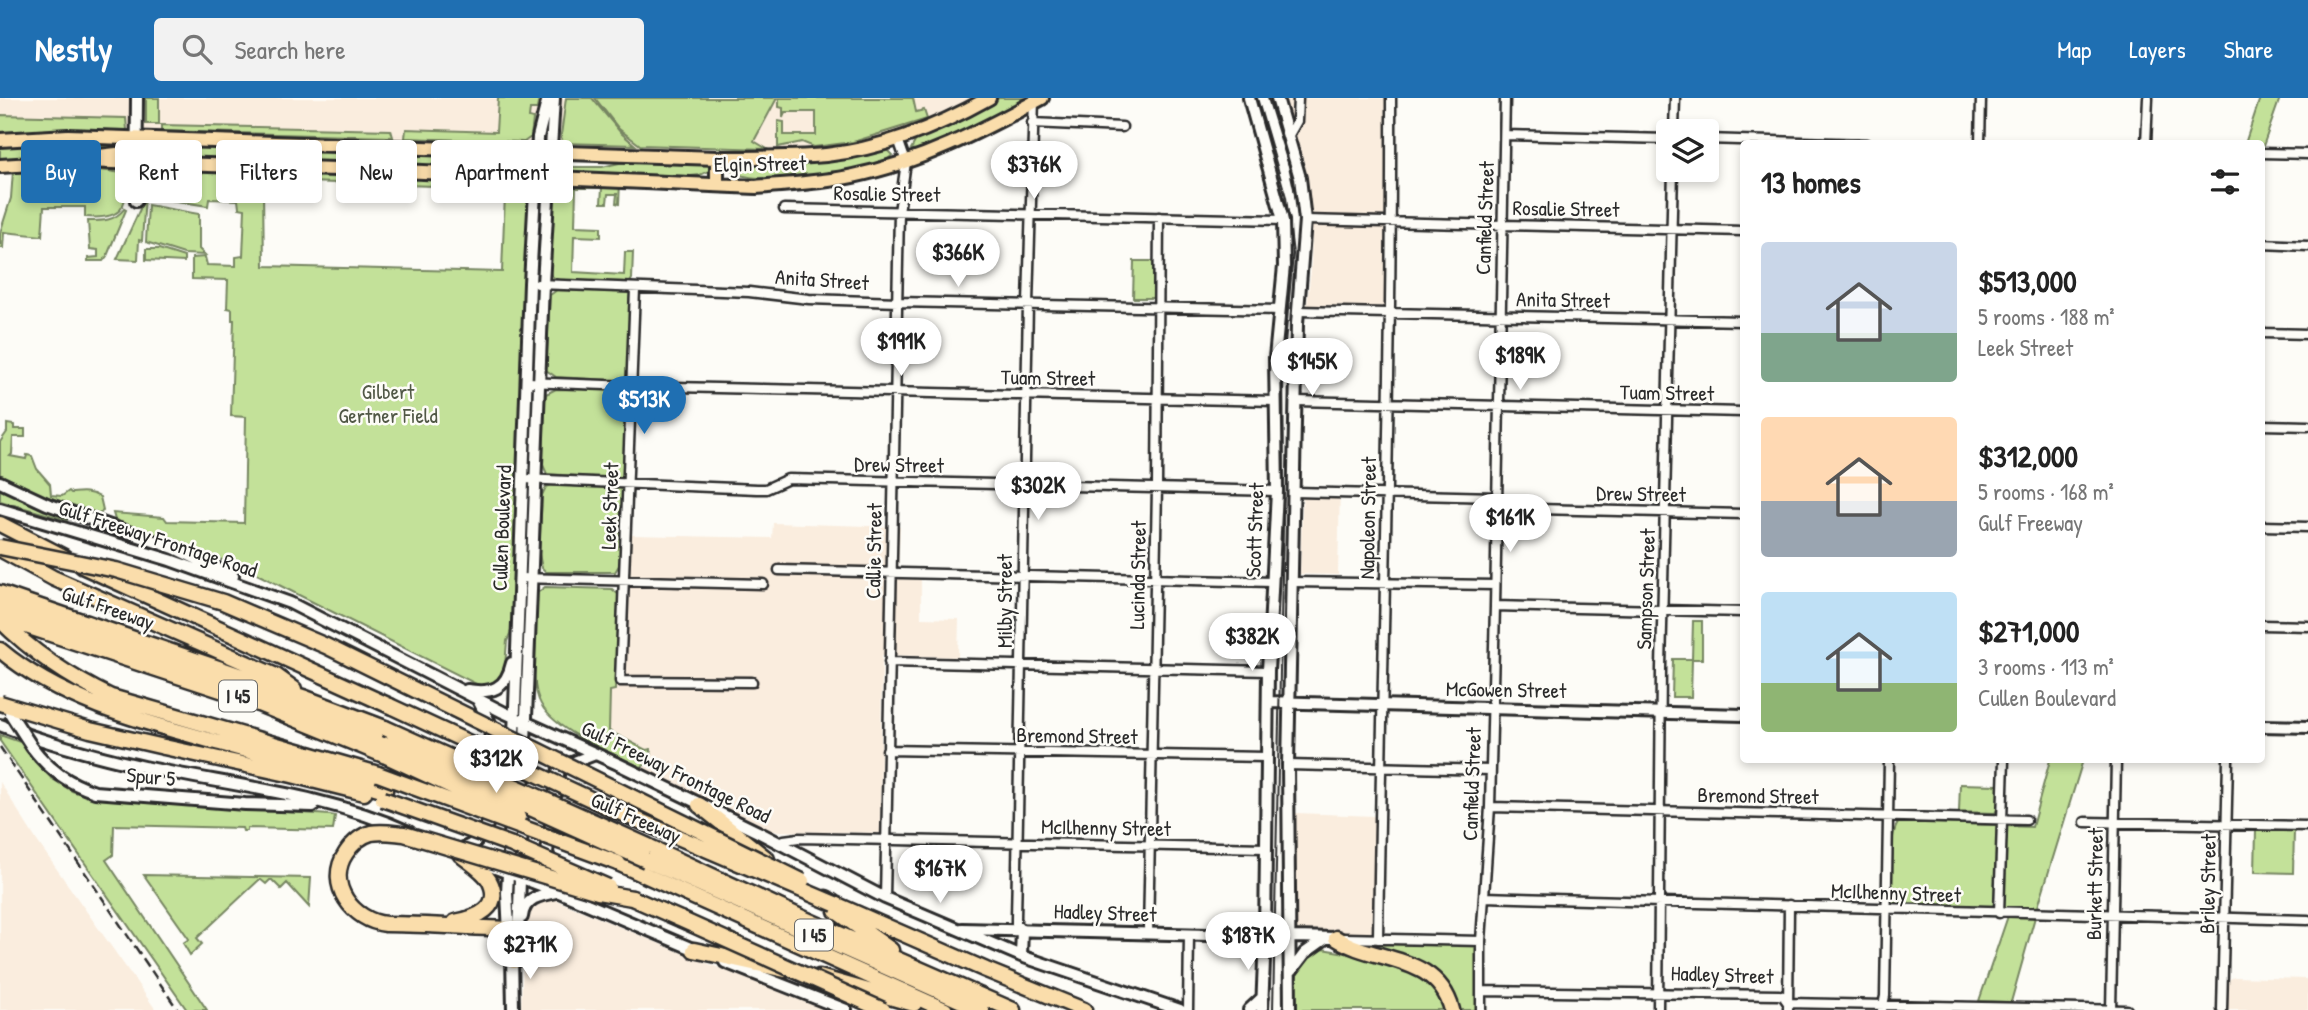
<!DOCTYPE html>
<html lang="en">
<head>
<meta charset="utf-8">
<style>
  :root { --surface:#fff; --page:#f2f2f2; --text:#222; --muted:#767676; --accent:#1f6fb2 }
  body { margin:0; font-family:"Patrick Hand",sans-serif; background:var(--page); color:var(--text); height:100vh; display:flex; flex-direction:column; font-size:26px; white-space:nowrap }
  * { box-sizing:border-box; margin:0 }
  p { font-size:23px; color:var(--muted) }
  .icon { flex:none; width:38px; height:38px; fill:none; stroke:currentColor; stroke-width:2; stroke-linecap:round; stroke-linejoin:round }
  .map { position:relative; flex:1; overflow:hidden }
  .details { position:absolute; left:1740px; top:42px; width:525px; height:623px; display:flex; flex-direction:column; background:var(--surface); border-radius:7px; box-shadow:0 4px 10px #0003 }
  .details>* { flex:none }
  .banner { position:absolute; left:21px; top:42px; width:665px; height:63px; display:flex; gap:14px }
  .controls { position:absolute; left:1656px; top:21px; display:grid; gap:14px }
  .controls a { display:grid; place-items:center; width:63px; height:63px; border-radius:7px; background:var(--surface); box-shadow:0 4px 10px #0003; font-size:35px }
  .price { position:absolute; translate:-50% -60px; padding:0 16px; border-radius:24px; background:#fff; color:#222; font-size:23px; line-height:46px; filter:drop-shadow(0 2px 4px #0008) }
  .price::after { content:''; position:absolute; left:50%; top:42px; width:21px; height:16px; margin-left:-10px; background:inherit; clip-path:polygon(0 0,100% 0,50% 100%) }
  .price.active { background:var(--accent); color:#fff }
  ul { padding:0; list-style:none }
  li { display:flex; align-items:center; gap:21px; height:175px; padding:0 21px }
  li span { display:grid; place-items:center; flex:none; width:196px; height:140px; border-radius:7px; color:#555 }
  li>.icon { margin-inline-start:auto }
  span .icon { width:84px; height:84px; fill:#fffc; stroke-width:1 }
  li b { font-size:30px }
  h2 { display:flex; justify-content:space-between; align-items:center; height:84px; padding:0 21px; font-size:30px }
  .chip { padding:0 24px; border-radius:7px; background:var(--surface); box-shadow:0 4px 10px #0003; font-size:24px; line-height:63px }
  .chip.active { background:var(--accent); color:#fff }
  header { display:flex; align-items:center; gap:42px; box-sizing:border-box; height:98px; padding:0 35px; background:var(--accent); color:#fff }
  header strong { font-size:33px }
  nav { display:flex; gap:38px; margin-inline-start:auto; font-size:24px }
  .search { width:490px; height:63px; background:var(--page); display:flex; align-items:center; gap:18px; box-sizing:border-box; padding:0 24px; border-radius:7px; color:var(--muted); font-size:26px }
  .map>svg:first-child { display:block }
  .built { fill:#faedde }
  .green { fill:#c3e199; stroke:#778662; stroke-width:2; fill-rule:evenodd }
  .lines { fill:none; stroke-linecap:round; stroke-linejoin:round }
  .street-casing { stroke:#2b2b2b; stroke-width:13 }
  .secondary-casing { stroke:#2b2b2b; stroke-width:16 }
  .primary-casing { stroke:#2b2b2b; stroke-width:18 }
  .highway-casing { stroke:#2b2b2b; stroke-width:19 }
  .street { stroke:#fdfcf7; stroke-width:8 }
  .secondary { stroke:#fdfcf7; stroke-width:10 }
  .primary { stroke:#faddab; stroke-width:12 }
  .highway { stroke:#faddab; stroke-width:14 }
  .tram { stroke:#2b2b2b; stroke-width:2 }
  .rail { stroke:#2b2b2b; stroke-width:2.5; stroke-dasharray:10 5; stroke-linecap:butt }
  .secondary-bridge-casing { stroke:#2b2b2b; stroke-width:16; stroke-linecap:butt }
  .highway-bridge-casing { stroke:#2b2b2b; stroke-width:19; stroke-linecap:butt }
  .secondary-bridge { stroke:#fdfcf7; stroke-width:10 }
  .highway-bridge { stroke:#faddab; stroke-width:14 }
  .labels { text-anchor:middle; stroke-width:5; stroke-linejoin:round; paint-order:stroke }
  .shield { fill:#fdfcf7; stroke:#6a6a68; stroke-width:2 }
  .shield-label { font-size:19px; font-weight:bold; fill:#2b2b2b }
  .street-label { font-size:21px; fill:#2b2b2b; stroke:#fdfcf7 }
  .park-label { font-size:21px; fill:#515846; stroke:#fdfcf7 }
</style>
</head>
<body>
<header>
<strong>Nestly</strong>
<div class="search"><svg class="icon" aria-label="search" viewBox="0 0 24 24"><circle cx="10" cy="10" r="6"/><path d="M15 15l6 6"/></svg>Search here</div>
<nav><a>Map</a><a>Layers</a><a>Share</a></nav>
</header>
<div class="map">
<svg width="2308" height="912" viewBox="0 0 2308 912">
  <rect width="100%" height="100%" fill="#fdfcf7"/>
  <filter id="ink" filterUnits="userSpaceOnUse"><feTurbulence type="fractalNoise" baseFrequency=".0143" numOctaves="2"/><feDisplacementMap in="SourceGraphic" scale="14" xChannelSelector="R" yChannelSelector="G"/><feConvolveMatrix kernelMatrix="1 2 1 2 8 2 1 2 1" color-interpolation-filters="sRGB"/></filter>
  <g filter="url(#ink)">
    <path class="built" d="M 0,0 L 980,0 L 929,25 L 876,41 L 820,52 L 562,49 L 158,33 L 27,32 L 0,36 Z
      M 1284,0 L 1385,0 L 1386,209 L 1307,207 L 1311,171 L 1312,118 L 1304,65 Z
      M 1303,388 L 1340,390 L 1338,477 L 1300,476 Z
      M 773,425 L 900,429 L 898,479 L 921,479 L 921,520 L 959,521 L 958,559 L 882,557 L 880,735 L 770,733 L 641,669 L 650,664 L 647,652 L 609,633 L 610,593 L 615,592 L 619,497 L 625,484 L 630,437 L 772,440 Z
      M 0,684 L 37,743 L 156,912 L 0,912 Z
      M 1296,715 L 1375,718 L 1374,835 L 1296,834 Z
      M 551,800 L 689,858 L 825,912 L 521,912 L 525,815 Z
      M 2234,879 L 2308,881 L 2308,912 L 2227,912 L 2227,888 L 2230,881 Z"/>
    <path class="green" d="M 146,0 L 159,0 L 159,26 L 146,26 Z
      M 498,0 L 539,0 L 537,11 L 530,11 L 529,20 L 533,21 L 531,39 L 524,44 L 405,40 L 406,31 L 496,34 Z
      M 566,0 L 592,0 L 621,35 L 635,47 L 562,45 L 561,37 Z
      M 595,0 L 777,0 L 754,43 L 767,51 L 640,47 L 619,31 Z
      M 779,0 L 913,0 L 916,14 L 924,12 L 927,21 L 853,44 L 814,49 L 802,44 L 778,49 L 778,23 L 784,24 L 784,37 L 816,37 L 816,14 L 785,14 L 783,20 L 783,10 L 779,9 Z
      M 999,0 L 1024,0 L 1020,7 L 924,54 L 911,51 L 916,42 L 925,36 L 958,23 Z
      M 2260,0 L 2280,0 L 2262,51 L 2261,46 L 2245,46 Z
      M 0,17 L 126,20 L 127,32 L 122,35 L 0,37 Z
      M 161,27 L 391,32 L 393,39 L 161,33 Z
      M 35,44 L 112,45 L 119,46 L 119,52 L 0,64 L 0,46 Z
      M 226,48 L 241,48 L 268,56 L 267,59 L 245,65 L 158,61 L 150,59 L 150,55 Z
      M 877,51 L 887,52 L 892,57 C 875,79 750,90 730,72 L 731,69 L 741,65 Z
      M 358,52 L 380,54 L 390,62 L 379,68 L 299,65 L 288,61 L 290,56 Z
      M 416,56 L 525,58 L 524,62 L 481,63 L 449,70 L 412,66 L 407,61 Z
      M 641,60 L 705,64 L 711,68 L 711,72 L 700,77 L 691,78 L 564,74 L 557,69 L 602,69 Z
      M 41,71 C 69,72 99,70 125,76 C 129,110 122,122 85,119 L 85,109 L 44,109 L 42,138 L 4,134 L 3,150 L 0,150 L 0,135 L 11,100 L 13,73 Z
      M 147,71 L 408,79 L 526,87 L 530,97 L 514,526 L 507,543 L 504,581 L 484,590 L 249,472 L 115,422 L 113,415 L 164,419 L 167,423 L 244,425 L 246,319 L 231,318 L 234,222 L 232,222 L 232,211 L 227,210 L 228,182 L 192,181 L 192,160 L 205,159 L 207,167 L 236,168 L 236,159 L 243,158 L 245,111 L 239,110 L 238,102 L 209,101 L 208,108 L 145,98 L 142,143 L 139,142 L 138,162 L 117,161 L 140,111 L 143,74 ZM 273,83 L 499,90 L 499,95 L 505,95 L 502,174 L 264,168 L 263,92 L 273,92 Z
      M 561,85 L 620,85 L 619,106 L 616,105 L 617,96 L 608,96 L 607,105 L 601,105 L 602,90 L 576,90 L 575,128 L 601,129 L 601,139 L 574,138 L 573,174 L 624,177 L 625,154 L 633,154 L 632,181 L 630,184 L 561,183 C 557,181 553,180 551,177 C 546,168 554,105 554,91 Z
      M 148,107 L 199,116 L 199,151 L 205,157 L 184,156 L 146,144 Z
      M 124,111 L 126,112 L 107,158 L 103,163 L 88,163 L 88,160 L 98,159 L 98,152 L 90,151 L 88,123 C 103,123 115,123 124,111 Z
      M 146,151 L 159,151 L 184,159 L 184,164 L 146,162 Z
      M 1134,163 L 1153,163 L 1153,200 L 1133,200 Z
      M 557,192 L 630,194 L 627,283 L 556,279 L 546,272 L 550,197 Z
      M 556,291 L 630,292 L 624,381 L 547,376 L 543,367 L 545,303 L 546,296 Z
      M 7,326 L 14,327 L 14,331 L 25,331 L 25,339 L 13,339 L 12,356 L 10,358 L 26,361 L 27,357 L 32,358 L 37,371 L 50,386 L 51,397 L 62,398 L 69,393 L 71,395 C 82,394 90,393 100,399 L 103,412 L 100,416 L 27,392 L 0,376 L 0,344 L 7,334 Z
      M 552,387 L 617,389 L 623,391 L 621,464 L 615,474 L 546,474 L 542,470 L 539,456 L 542,397 L 546,389 Z
      M 0,390 L 25,403 L 68,418 L 67,422 L 0,403 Z
      M 545,489 L 612,491 L 619,497 L 615,592 L 610,593 L 609,633 L 646,652 L 651,651 L 650,664 L 641,669 C 613,655 551,633 539,602 C 529,578 535,528 536,500 L 537,495 Z
      M 1693,523 L 1702,523 L 1702,561 L 1692,561 L 1691,599 L 1672,599 L 1673,561 L 1692,561 Z
      M 0,637 L 23,645 L 51,680 L 72,693 L 95,700 L 330,717 L 335,718 L 333,732 L 247,730 L 247,733 L 243,733 L 242,730 L 114,727 L 113,757 L 106,762 L 207,912 L 187,912 L 0,643 Z
      M 2050,662 L 2083,662 L 2037,812 L 2005,810 L 2003,806 L 2007,728 L 2032,729 Z
      M 1960,686 L 1998,687 L 1998,710 L 1995,715 L 1959,714 Z
      M 1899,724 L 1997,727 L 1994,810 L 1891,808 C 1892,789 1887,737 1899,724 Z
      M 2256,732 L 2294,733 L 2293,775 L 2255,774 Z
      M 144,777 L 311,780 L 309,809 L 287,785 L 281,791 L 271,781 L 266,786 L 260,781 L 197,840 L 202,846 L 190,857 L 183,845 L 189,841 Z
      M 2008,818 L 2035,819 L 2011,904 L 1979,903 Z
      M 1368,845 L 1473,846 L 1477,848 L 1476,912 L 1459,912 L 1448,888 L 1367,849 Z
      M 1321,851 C 1353,856 1410,864 1433,888 C 1439,894 1443,905 1447,912 L 1295,912 C 1295,886 1292,862 1321,851 Z"/>
    <g class="lines">
      <defs>
        <path id="street" d="M 1032,25 L 1122,29
          M 1674,33 L 1675,0
          M 1289,37 L 1297,23 L 1298,0
          M 1505,37 L 1668,41
          M 1706,41 L 1866,46
          M 1980,46 L 1981,0
          M 2146,46 L 2148,0
          M 2261,55 L 2308,56
          M 784,111 L 1283,122
          M 1305,122 L 1743,133
          M 2261,146 L 2308,148
          M 538,186 L 749,194 L 809,201 L 898,204 L 1280,212
          M 635,191 L 620,583 L 752,584
          M 1298,213 L 1743,223
          M 2261,235 L 2308,236
          M 527,284 L 631,288 L 1275,303
          M 1296,303 L 1743,314
          M 2261,327 L 2308,328
          M 523,381 L 757,391 L 766,391 L 788,381 L 1277,393
          M 1295,394 L 1496,399
          M 1496,410 L 1743,416
          M 2261,428 L 2308,429
          M 779,472 L 1272,484
          M 519,480 L 763,486
          M 1293,484 L 1495,487
          M 1495,508 L 1743,514
          M 2261,527 L 2308,528
          M 889,564 L 1268,573
          M 887,652 L 1266,659
          M 1288,667 L 1490,672
          M 1490,709 L 2026,722
          M 2085,724 L 2308,728
          M 779,746 L 784,742 L 799,740 L 1266,750
          M 1484,799 L 2308,822
          M 885,800 L 899,114 L 906,64 L 898,41
          M 1999,815 L 2004,662
          M 1022,832 L 1016,826 L 1016,821 L 1028,206 L 1034,1
          M 1148,836 L 1157,390 L 1159,119
          M 1344,840 L 1481,843
          M 1378,841 C 1382,561 1392,280 1391,0
          M 1481,893 L 1779,897 L 1783,898 L 1788,905 L 2127,912
          M 1188,912 L 1189,837
          M 1481,912 L 1481,843 L 1490,709 L 1495,508 L 1505,0
          M 1658,912 L 1661,570 L 1673,72
          M 1788,912 L 1789,807
          M 1882,912 L 1885,898 L 1889,662
          M 2111,912 L 2116,662
          M 2222,912 L 2228,662"/>
        <path id="secondary" d="M 1249,0 L 1283,122 L 1284,168 L 1275,260 L 1277,393 L 1268,573 L 1265,838 L 1262,912
          M 1277,0 L 1300,80 L 1305,122 L 1297,226 L 1288,667 L 1290,912
          M 136,103 L 137,0
          M 0,384 L 47,406 L 174,450 L 233,478
          M 0,411 L 170,462 L 290,505 L 503,614 L 618,666 L 758,734 L 885,800 L 1021,858 L 1180,912
          M 467,592 C 492,596 506,591 512,565
          M 478,602 L 490,625 L 493,683
          M 1268,604 L 1743,617
          M 0,627 C 47,645 95,658 144,669 C 233,688 325,696 409,734
          M 2261,628 L 2308,629
          M 32,649 C 49,672 68,685 95,694 L 245,706 L 313,708
          M 512,693 L 530,185 L 538,39 L 548,0
          M 523,696 L 543,186 L 554,0
          M 456,752 C 479,748 486,733 492,713
          M 485,766 L 559,794 L 700,854
          M 557,787 L 547,754 L 559,670 L 595,656
          M 522,819 C 524,800 540,797 556,794
          M 962,831 L 1336,840
          M 509,836 L 507,795 L 511,719
          M 518,840 L 522,723
          M 512,855 L 513,912
          M 1021,858 L 1022,832
          M 725,864 L 846,912
          M 1292,872 L 1305,855 L 1326,840
          M 1249,912 L 1263,899"/>
        <path id="primary" d="M 0,42 L 68,38 L 717,60 C 754,60 790,60 826,57 C 883,51 939,28 989,0
          M 99,58 L 178,49
          M 717,60 L 717,87
          M 0,68 L 81,63 L 401,73 L 756,89 C 788,86 821,85 853,78 C 921,64 981,33 1042,0"/>
        <path id="highway" d="M 0,426 L 64,459
          M 0,451 L 53,480 L 276,578 L 294,591
          M 82,468 L 390,608
          M 0,495 L 303,599 L 385,630
          M 0,508 C 130,551 262,590 388,646
          M 2,520 L 236,597 L 386,658
          M 0,522 C 33,555 69,579 111,599 L 378,676
          M 0,552 C 62,604 143,624 220,645 C 275,660 330,675 385,692
          M 164,649 L 292,677 L 364,695
          M 699,707 L 767,761
          M 648,748 L 803,820 L 1013,912
          M 646,762 L 982,912
          M 618,765 L 945,912
          M 632,800 L 680,821
          M 826,800 L 835,806 L 986,872 L 1084,912
          M 836,813 L 891,852
          M 455,824 C 476,820 504,810 489,782 C 483,772 469,764 460,756
          M 386,826 C 429,826 471,830 513,831 L 514,863
          M 1336,840 C 1374,865 1437,855 1452,912
          M 694,852 L 785,872
          M 819,879 L 914,906"/>
      </defs>
      <use href="#street" class="street-casing"/>
      <use href="#secondary" class="secondary-casing"/>
      <use href="#primary" class="primary-casing"/>
      <use href="#highway" class="highway-casing"/>
      <use href="#street" class="street"/>
      <use href="#secondary" class="secondary"/>
      <use href="#primary" class="primary"/>
      <use href="#highway" class="highway"/>
      <path class="tram" d="M 1257,0 L 1286,99 L 1293,156 L 1283,268 L 1284,380 L 1273,912
        M 1268,0 L 1289,68 L 1297,104"/>
      <path class="rail" d="M 0,649 L 178,912"/>
      <defs>
        <path id="secondary-bridge" d="M 10,615 L 32,649"/>
        <path id="highway-bridge" d="M 0,449 L 116,472 L 223,504 L 326,548 L 802,783
          M 0,605 L 90,632 L 164,649
          M 390,608 L 612,711 L 835,806
          M 385,630 L 648,748
          M 388,646 L 646,762
          M 386,658 L 518,719
          M 378,676 L 618,765
          M 383,701 L 512,747 L 608,789
          M 680,821 L 883,912
          M 386,826 C 353,823 325,786 346,755 C 352,746 360,738 371,735 C 382,733 393,735 404,736 L 598,794 L 632,800"/>
      </defs>
      <use href="#secondary-bridge" class="secondary-bridge-casing"/>
      <use href="#highway-bridge" class="highway-bridge-casing"/>
      <use href="#secondary-bridge" class="secondary-bridge"/>
      <use href="#highway-bridge" class="highway-bridge"/>
    </g>
  </g>
  <g class="labels">
    <g class="shield">
      <rect x="219" y="582.5" width="38" height="31" rx="5"/>
      <rect x="795" y="821.5" width="38" height="31" rx="5"/>
    </g>
    <g class="shield-label">
      <text x="238" y="605">I 45</text>
      <text x="814" y="844">I 45</text>
    </g>
    <g class="street-label">
      <text transform="translate(760 66) rotate(-1)" y="7">Elgin Street</text>
      <text transform="translate(887 96) rotate(1)" y="7">Rosalie Street</text>
      <text transform="translate(1566 111) rotate(1)" y="7">Rosalie Street</text>
      <text transform="translate(1485 120) rotate(-88)" y="7">Canfield Street</text>
      <text transform="translate(822 182) rotate(4)" y="7">Anita Street</text>
      <text transform="translate(1563 202) rotate(1)" y="7">Anita Street</text>
      <text transform="translate(1048 280) rotate(1)" y="7">Tuam Street</text>
      <text transform="translate(1667 295) rotate(1)" y="7">Tuam Street</text>
      <text transform="translate(899 367) rotate(1)" y="7">Drew Street</text>
      <text transform="translate(1641 396) rotate(1)" y="7">Drew Street</text>
      <text transform="translate(610 408) rotate(-88)" y="7">Leek Street</text>
      <text transform="translate(1368 420) rotate(-89)" y="7">Napoleon Street</text>
      <text transform="translate(502 430) rotate(-88)" y="7">Cullen Boulevard</text>
      <text transform="translate(1255 432) rotate(-88)" y="7">Scott Street</text>
      <text transform="translate(158 441) rotate(18)" y="7">Gulf Freeway Frontage Road</text>
      <text transform="translate(874 453) rotate(-89)" y="7">Callie Street</text>
      <text transform="translate(1138 477) rotate(-89)" y="7">Lucinda Street</text>
      <text transform="translate(1646 491) rotate(-88)" y="7">Sampson Street</text>
      <text transform="translate(1005 503) rotate(-90)" y="7">Milby Street</text>
      <text transform="translate(108 510) rotate(19)" y="7">Gulf Freeway</text>
      <text transform="translate(1506 592) rotate(1)" y="7">McGowen Street</text>
      <text transform="translate(1077 638) rotate(1)" y="7">Bremond Street</text>
      <text transform="translate(676 674) rotate(26)" y="7">Gulf Freeway Frontage Road</text>
      <text transform="translate(151 679) rotate(5)" y="7">Spur 5</text>
      <text transform="translate(1472 686) rotate(-88)" y="7">Canfield Street</text>
      <text transform="translate(1758 698) rotate(1)" y="7">Bremond Street</text>
      <text transform="translate(636 720) rotate(24)" y="7">Gulf Freeway</text>
      <text transform="translate(1106 730) rotate(1)" y="7">McIlhenny Street</text>
      <text transform="translate(2095 786) rotate(-89)" y="7">Burkett Street</text>
      <text transform="translate(2208 786) rotate(-89)" y="7">Briley Street</text>
      <text transform="translate(1896 795) rotate(2)" y="7">McIlhenny Street</text>
      <text transform="translate(1105 815) rotate(2)" y="7">Hadley Street</text>
      <text transform="translate(1722 877) rotate(2)" y="7">Hadley Street</text>
    </g>
    <g class="park-label">
      <text x="388" y="301">Gilbert<tspan x="388" dy="24">Gertner Field</tspan></text>
    </g>
  </g>
</svg>
<div class="controls">
<a><svg class="icon" aria-label="layers" viewBox="0 0 24 24"><path d="M12 4l9 5-9 5-9-5zM3 14l9 5 9-5"/></svg></a>
</div>
<b class="price" style="left:1034px;top:103px">$376K</b>
<b class="price" style="left:958px;top:191px">$366K</b>
<b class="price" style="left:901px;top:280px">$191K</b>
<b class="price" style="left:1520px;top:294px">$189K</b>
<b class="price" style="left:1312px;top:300px">$145K</b>
<b class="price active" style="left:644px;top:338px">$513K</b>
<b class="price" style="left:1038px;top:424px">$302K</b>
<b class="price" style="left:1510px;top:456px">$161K</b>
<b class="price" style="left:1252px;top:575px">$382K</b>
<b class="price" style="left:496px;top:697px">$312K</b>
<b class="price" style="left:940px;top:807px">$167K</b>
<b class="price" style="left:1248px;top:874px">$187K</b>
<b class="price" style="left:530px;top:883px">$271K</b>
<div class="banner">
<a class="chip active">Buy</a>
<a class="chip">Rent</a>
<a class="chip">Filters</a>
<a class="chip">New</a>
<a class="chip">Apartment</a>
</div>
<section class="details">
<h2>13 homes<svg class="icon" aria-label="filters" viewBox="0 0 24 24"><path d="M4 7h16M4 17h16"/><circle cx="9" cy="7" r="2"/><circle cx="15" cy="17" r="2"/></svg></h2>
<ul>
<li><span style="background:linear-gradient(#c9d6e8 65%,#7fa58c 0)"><svg class="icon" aria-label="home" viewBox="0 0 24 24"><path d="M3 11l9-7 9 7M6 9v11h12V9"/></svg></span><div><b>$513,000</b><p>5 rooms · 188 m²</p><p>Leek Street</p></div></li>
<li><span style="background:linear-gradient(#ffd9b3 60%,#9aa5b1 0)"><svg class="icon" aria-label="home" viewBox="0 0 24 24"><path d="M3 11l9-7 9 7M6 9v11h12V9"/></svg></span><div><b>$312,000</b><p>5 rooms · 168 m²</p><p>Gulf Freeway</p></div></li>
<li><span style="background:linear-gradient(#bfe0f5 65%,#8fb573 0)"><svg class="icon" aria-label="home" viewBox="0 0 24 24"><path d="M3 11l9-7 9 7M6 9v11h12V9"/></svg></span><div><b>$271,000</b><p>3 rooms · 113 m²</p><p>Cullen Boulevard</p></div></li>
</ul>
</section>
</div>
</body>
</html>
